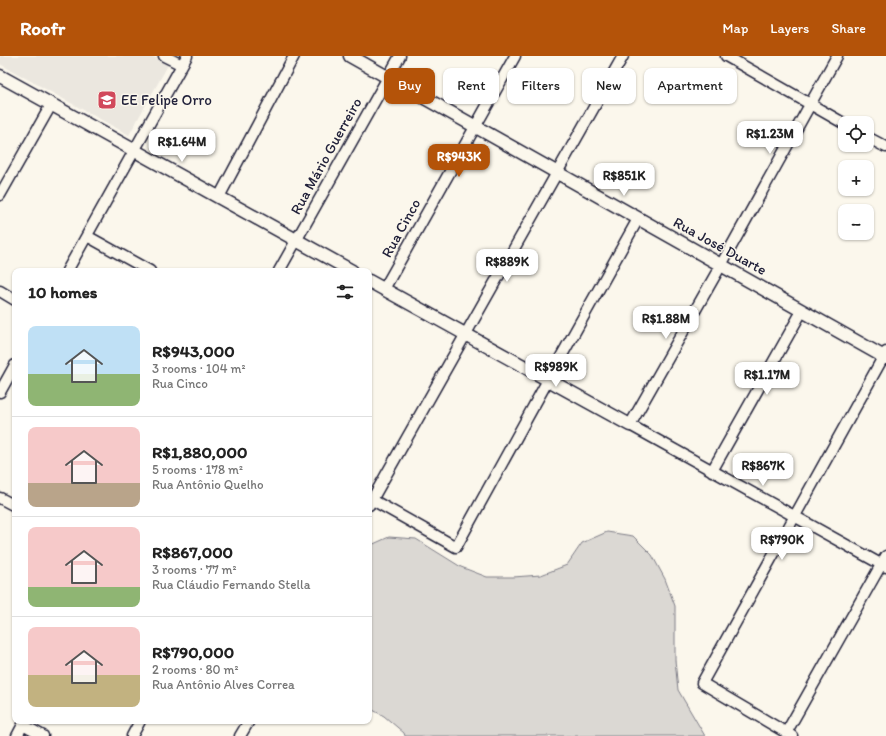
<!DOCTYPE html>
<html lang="en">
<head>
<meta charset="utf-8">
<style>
  :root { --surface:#fff; --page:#f2f2f2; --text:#222; --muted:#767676; --line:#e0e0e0; --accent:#b45309 }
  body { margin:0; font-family:Itim,sans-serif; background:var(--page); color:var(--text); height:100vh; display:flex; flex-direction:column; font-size:15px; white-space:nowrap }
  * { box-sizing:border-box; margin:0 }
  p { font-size:13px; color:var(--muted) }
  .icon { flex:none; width:22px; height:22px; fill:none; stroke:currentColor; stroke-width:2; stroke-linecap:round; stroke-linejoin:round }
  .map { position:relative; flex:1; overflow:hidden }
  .sheet { position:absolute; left:12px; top:212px; width:360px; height:456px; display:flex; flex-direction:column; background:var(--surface); border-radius:8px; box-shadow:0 1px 3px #0004 }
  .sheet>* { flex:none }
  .top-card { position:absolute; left:384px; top:12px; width:380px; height:36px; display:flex; gap:8px }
  .tools { position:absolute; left:838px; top:60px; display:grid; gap:8px }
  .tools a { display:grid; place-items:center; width:36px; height:36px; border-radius:8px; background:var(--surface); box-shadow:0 1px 3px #0004; font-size:20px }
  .price { position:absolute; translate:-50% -34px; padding:0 9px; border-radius:8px; background:#fff; color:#222; font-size:13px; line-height:26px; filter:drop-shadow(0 1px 2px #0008) }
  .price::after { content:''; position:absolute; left:50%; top:24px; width:12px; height:9px; margin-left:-6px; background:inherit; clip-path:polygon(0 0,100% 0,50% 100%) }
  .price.selected { background:var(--accent); color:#fff }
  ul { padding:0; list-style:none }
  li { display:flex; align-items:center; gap:12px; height:100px; padding:0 16px }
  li+li { border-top:1px solid var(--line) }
  li span { display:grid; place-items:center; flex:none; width:112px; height:80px; border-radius:8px; color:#555 }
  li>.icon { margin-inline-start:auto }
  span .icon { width:48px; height:48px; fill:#fffc; stroke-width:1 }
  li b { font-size:17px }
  h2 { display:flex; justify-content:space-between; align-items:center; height:48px; padding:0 16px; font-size:17px }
  .chip { padding:0 14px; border-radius:8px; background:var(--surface); box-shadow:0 1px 3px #0004; font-size:14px; line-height:36px }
  .chip.selected { background:var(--accent); color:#fff }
  header { display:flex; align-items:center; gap:24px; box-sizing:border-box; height:56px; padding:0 20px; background:var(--accent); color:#fff }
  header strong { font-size:19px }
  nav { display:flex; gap:22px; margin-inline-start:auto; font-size:14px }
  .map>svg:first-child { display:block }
  .built { fill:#ebe7df }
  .green { fill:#dbd8d3; stroke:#7e7d87 }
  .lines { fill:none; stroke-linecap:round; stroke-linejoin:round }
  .minor-casing { stroke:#22223b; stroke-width:13 }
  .tertiary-casing { stroke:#22223b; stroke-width:15 }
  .minor { stroke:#fbf7ec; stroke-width:10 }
  .tertiary { stroke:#fbf7ec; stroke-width:12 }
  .labels { text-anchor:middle; stroke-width:3; stroke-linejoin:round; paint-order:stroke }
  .poi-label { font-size:15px; fill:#22223b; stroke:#fbf7ec; text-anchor:start }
  .street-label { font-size:15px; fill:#22223b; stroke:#fbf7ec }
</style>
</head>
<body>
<header>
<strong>Roofr</strong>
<nav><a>Map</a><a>Layers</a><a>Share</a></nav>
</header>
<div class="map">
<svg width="886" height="680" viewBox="0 0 886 680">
  <rect width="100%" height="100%" fill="#fbf7ec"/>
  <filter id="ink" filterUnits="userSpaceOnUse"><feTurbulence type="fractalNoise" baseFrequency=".025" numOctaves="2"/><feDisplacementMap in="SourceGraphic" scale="8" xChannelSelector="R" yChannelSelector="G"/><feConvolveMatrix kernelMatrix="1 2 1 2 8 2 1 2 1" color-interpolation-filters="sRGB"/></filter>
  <g filter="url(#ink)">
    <path class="built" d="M 0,0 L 152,0 L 168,9 L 129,79 L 0,8 Z"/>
    <path class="green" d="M 607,476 L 633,480 L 652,499 L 665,523 L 675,550 L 675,604 L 678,634 L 705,680 L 405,680 L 404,677 L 384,660 L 369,652 L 369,490 L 389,481 L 416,483 L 461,511 L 487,521 L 513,521 L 541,519 L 567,509 L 582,487 Z"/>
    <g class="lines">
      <defs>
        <path id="minor" d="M 164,0 L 182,9
          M 726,0 L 845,68
          M 837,0 L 721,209 L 630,369 L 886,511
          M 867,81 L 886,91
          M 0,139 L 51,49
          M 219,141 L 294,0
          M 87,180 L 150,215
          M 67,215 L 187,0
          M 279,215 L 400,0
          M 384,233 L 515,0
          M 0,235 L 15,244
          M 0,336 L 15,309
          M 712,415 L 802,255
          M 0,442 L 15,450
          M 369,442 L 456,491 L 548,324 L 638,163
          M 369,449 L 623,0
          M 23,669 L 43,680
          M 786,677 L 886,500
          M 17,680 L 25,665
          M 132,680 L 140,665
          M 240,680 L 249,665
          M 792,680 L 702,627 L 886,296"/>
        <path id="tertiary" d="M 350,0 L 886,302
          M 0,20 L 352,215
          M 369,225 L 630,369"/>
      </defs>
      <use href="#minor" class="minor-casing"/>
      <use href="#tertiary" class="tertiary-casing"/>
      <use href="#minor" class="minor"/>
      <use href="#tertiary" class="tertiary"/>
    </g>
  </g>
  <defs>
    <symbol id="school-square" viewBox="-11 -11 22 22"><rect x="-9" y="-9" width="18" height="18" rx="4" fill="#d1495b" stroke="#fbf7ec"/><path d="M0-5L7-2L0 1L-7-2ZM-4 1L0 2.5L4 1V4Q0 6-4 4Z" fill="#fff"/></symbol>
  </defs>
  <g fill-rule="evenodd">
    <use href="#school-square" x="96" y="33" width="22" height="22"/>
  </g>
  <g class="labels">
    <g class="poi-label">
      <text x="121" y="49">EE Felipe Orro</text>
    </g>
    <g class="street-label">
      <text transform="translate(326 100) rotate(-61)" y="5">Rua Mário Guerreiro</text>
      <text transform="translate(401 172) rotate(-61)" y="5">Rua Cinco</text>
      <text transform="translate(720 190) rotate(29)" y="5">Rua José Duarte</text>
    </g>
  </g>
</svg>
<div class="tools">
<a><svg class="icon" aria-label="locate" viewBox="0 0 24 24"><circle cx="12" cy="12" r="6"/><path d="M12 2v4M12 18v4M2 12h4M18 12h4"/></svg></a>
<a>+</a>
<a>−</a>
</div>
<b class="price" style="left:770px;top:99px">R$1.23M</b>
<b class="price" style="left:182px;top:107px">R$1.64M</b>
<b class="price selected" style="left:459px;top:122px">R$943K</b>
<b class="price" style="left:624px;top:141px">R$851K</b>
<b class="price" style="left:507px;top:227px">R$889K</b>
<b class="price" style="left:666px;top:284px">R$1.88M</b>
<b class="price" style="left:556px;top:332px">R$989K</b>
<b class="price" style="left:767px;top:340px">R$1.17M</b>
<b class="price" style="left:763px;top:431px">R$867K</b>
<b class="price" style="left:782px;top:505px">R$790K</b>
<div class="top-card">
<a class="chip selected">Buy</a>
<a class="chip">Rent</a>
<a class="chip">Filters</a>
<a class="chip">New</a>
<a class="chip">Apartment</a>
</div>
<section class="sheet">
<h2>10 homes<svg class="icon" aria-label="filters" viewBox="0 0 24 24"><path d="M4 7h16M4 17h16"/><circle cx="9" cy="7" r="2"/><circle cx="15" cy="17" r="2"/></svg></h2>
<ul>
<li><span style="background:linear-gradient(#bfe0f5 60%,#8fb573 0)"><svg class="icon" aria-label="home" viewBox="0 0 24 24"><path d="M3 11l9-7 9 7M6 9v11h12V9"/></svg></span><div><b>R$943,000</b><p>3 rooms · 104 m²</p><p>Rua Cinco</p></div></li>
<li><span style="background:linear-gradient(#f6c9c9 70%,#b9a48a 0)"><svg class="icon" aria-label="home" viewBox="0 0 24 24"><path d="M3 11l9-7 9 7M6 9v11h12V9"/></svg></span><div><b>R$1,880,000</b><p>5 rooms · 178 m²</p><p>Rua Antônio Quelho</p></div></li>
<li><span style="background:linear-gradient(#f6c9c9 75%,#8fb573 0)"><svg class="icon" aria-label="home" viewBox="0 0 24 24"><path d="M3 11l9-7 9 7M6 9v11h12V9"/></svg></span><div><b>R$867,000</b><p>3 rooms · 77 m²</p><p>Rua Cláudio Fernando Stella</p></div></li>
<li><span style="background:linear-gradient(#f6c9c9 60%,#c2b280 0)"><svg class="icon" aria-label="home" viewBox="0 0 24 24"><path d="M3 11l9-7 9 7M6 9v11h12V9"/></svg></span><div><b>R$790,000</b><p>2 rooms · 80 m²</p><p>Rua Antônio Alves Correa</p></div></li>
</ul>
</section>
</div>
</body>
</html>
